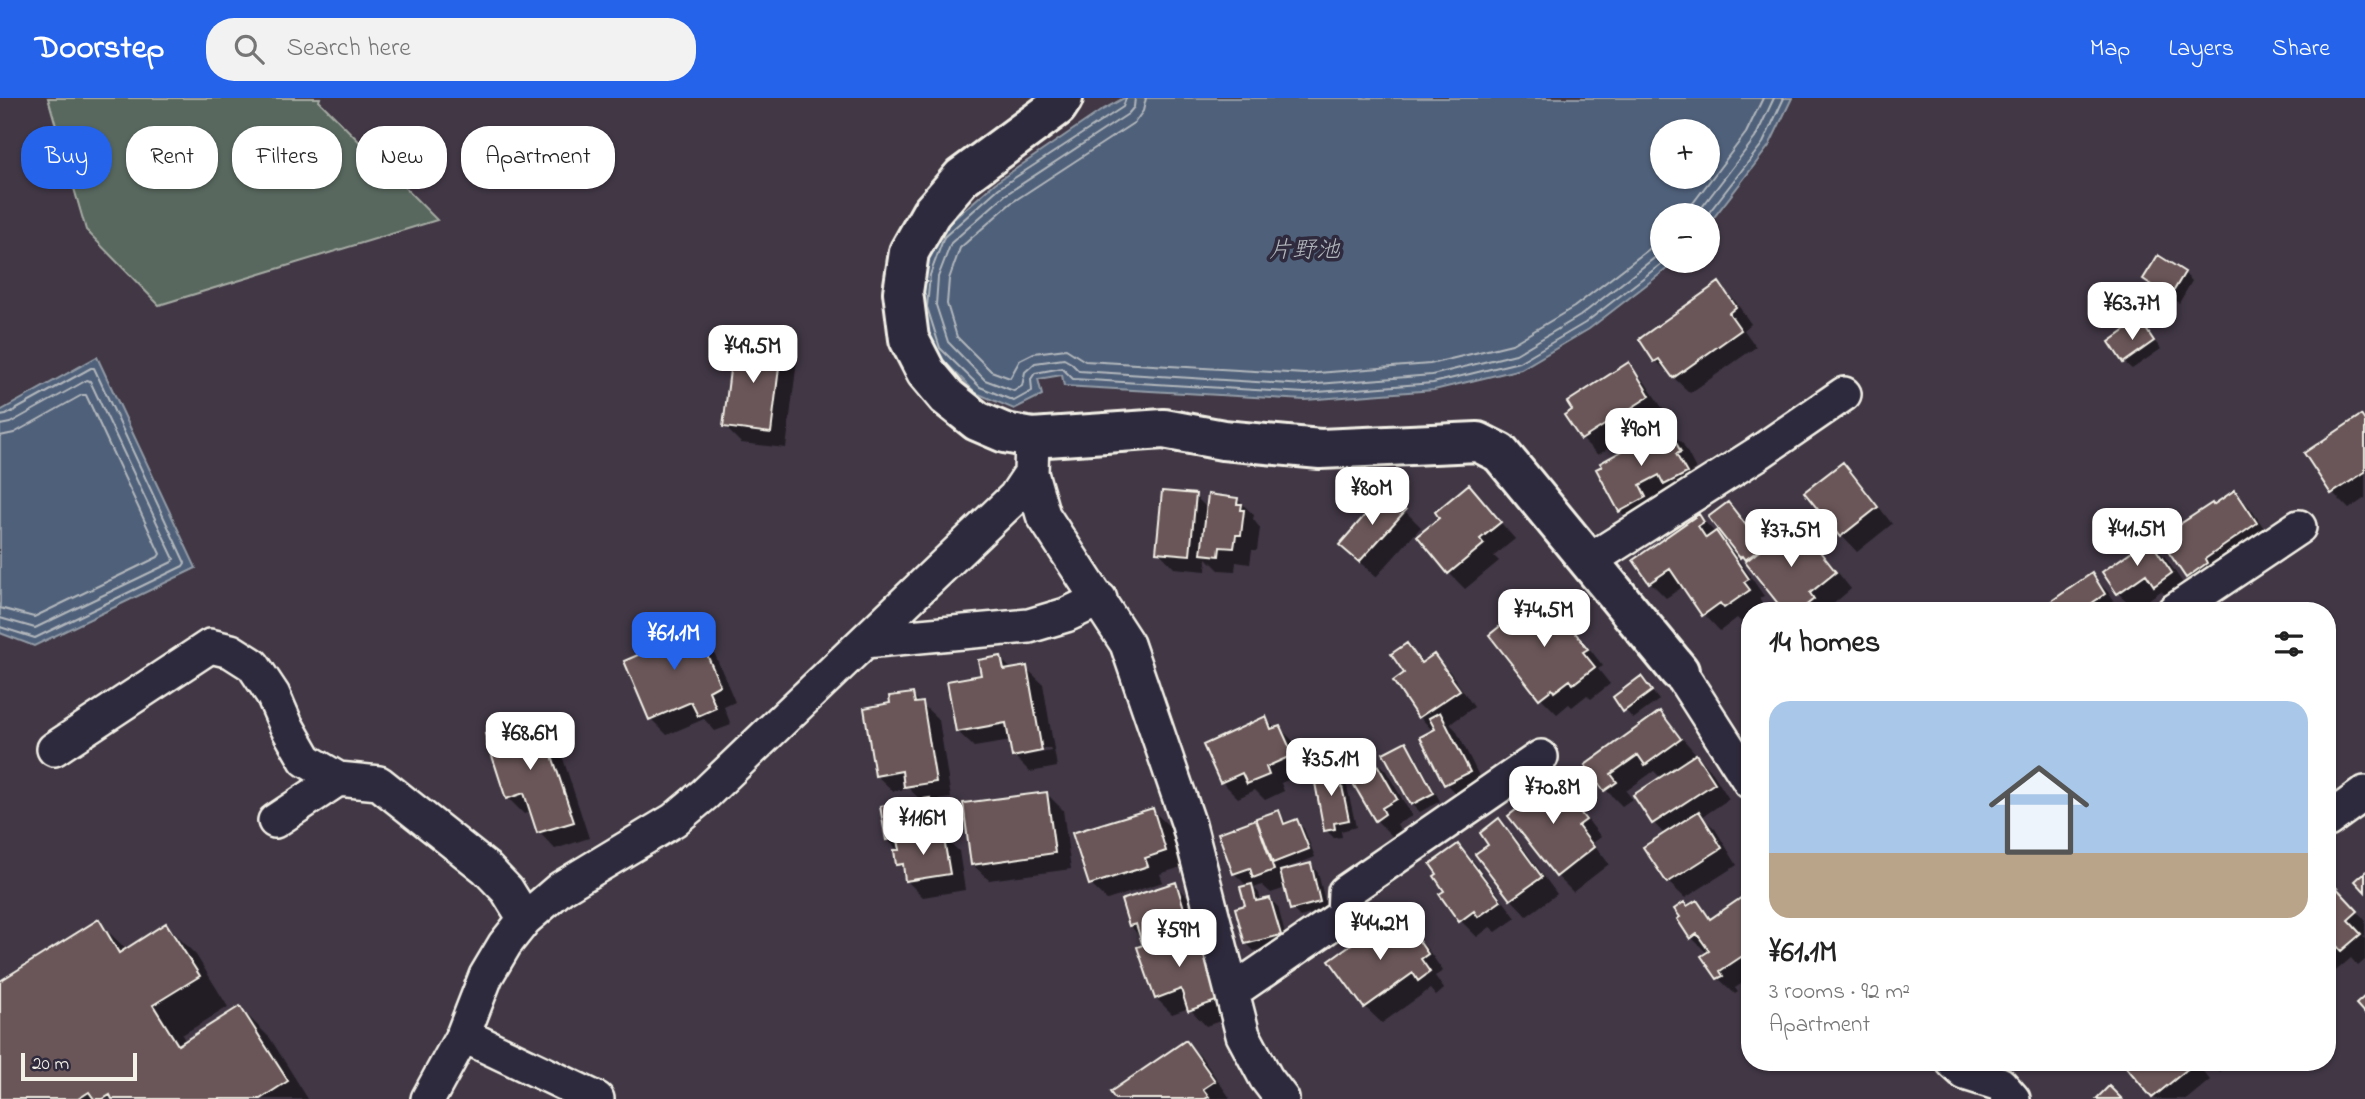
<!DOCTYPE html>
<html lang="en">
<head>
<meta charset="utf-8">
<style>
  :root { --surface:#fff; --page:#f2f2f2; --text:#222; --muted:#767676; --line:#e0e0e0; --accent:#2563eb }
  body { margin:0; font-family:"Indie Flower","Klee One",sans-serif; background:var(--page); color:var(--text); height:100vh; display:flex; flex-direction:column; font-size:26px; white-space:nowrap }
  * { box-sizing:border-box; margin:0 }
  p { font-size:23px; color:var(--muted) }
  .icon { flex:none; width:38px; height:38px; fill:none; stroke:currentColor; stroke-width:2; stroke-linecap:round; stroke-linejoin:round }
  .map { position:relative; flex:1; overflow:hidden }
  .side { position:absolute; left:1741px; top:504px; width:595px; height:469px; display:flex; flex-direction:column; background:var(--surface); border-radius:28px; box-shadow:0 2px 5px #0004 }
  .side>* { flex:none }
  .guide { position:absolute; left:21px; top:28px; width:665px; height:63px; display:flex; gap:14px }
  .buttons { position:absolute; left:1650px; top:21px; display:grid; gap:14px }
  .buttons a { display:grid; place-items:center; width:70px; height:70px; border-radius:50%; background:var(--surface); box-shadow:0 2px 5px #0004; font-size:35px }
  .scale { position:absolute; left:21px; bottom:18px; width:116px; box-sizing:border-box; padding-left:7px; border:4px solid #f4f1e8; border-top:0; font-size:19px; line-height:24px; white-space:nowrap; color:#f4f1e8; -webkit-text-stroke:5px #2f2a3d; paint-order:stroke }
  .price { position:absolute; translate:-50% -60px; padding:0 16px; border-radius:14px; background:#fff; color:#222; font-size:23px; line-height:46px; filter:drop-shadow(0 2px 4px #0008) }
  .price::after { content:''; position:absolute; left:50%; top:42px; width:21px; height:16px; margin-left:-10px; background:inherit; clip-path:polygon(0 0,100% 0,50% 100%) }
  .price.on { background:var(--accent); color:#fff }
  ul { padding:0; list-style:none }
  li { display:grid; align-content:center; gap:14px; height:371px; padding:0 28px }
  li+li { border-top:2px solid var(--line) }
  li span { display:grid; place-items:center; height:217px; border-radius:21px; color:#555 }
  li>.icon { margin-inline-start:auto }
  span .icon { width:126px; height:126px; fill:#fffc; stroke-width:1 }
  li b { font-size:30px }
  h2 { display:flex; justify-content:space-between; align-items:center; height:84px; padding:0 28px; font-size:30px }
  .tag { padding:0 24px; border-radius:28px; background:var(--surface); box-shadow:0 2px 5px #0004; font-size:24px; line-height:63px }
  .tag.on { background:var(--accent); color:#fff }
  header { display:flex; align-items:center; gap:42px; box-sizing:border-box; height:98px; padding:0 35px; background:var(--accent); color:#fff }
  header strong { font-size:33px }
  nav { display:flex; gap:38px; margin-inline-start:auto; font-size:24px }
  .search { width:490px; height:63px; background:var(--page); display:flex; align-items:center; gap:18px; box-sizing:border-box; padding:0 24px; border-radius:28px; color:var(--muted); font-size:26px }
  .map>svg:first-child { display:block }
  .green { fill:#59685f; stroke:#a6aca4; stroke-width:2 }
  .water { fill:#50617a; stroke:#929ba6; stroke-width:2; fill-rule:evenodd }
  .shadow { fill:#0007; fill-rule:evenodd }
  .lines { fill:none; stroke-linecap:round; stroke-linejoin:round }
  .shore { stroke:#b2b7bc; stroke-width:2 }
  .building { fill:#6a5658; stroke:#f4f1e8; stroke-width:2 }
  .minor-casing { stroke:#f4f1e8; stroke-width:38 }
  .tertiary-casing { stroke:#f4f1e8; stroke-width:44 }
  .minor { stroke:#2f2a3d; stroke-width:33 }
  .tertiary { stroke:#2f2a3d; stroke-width:38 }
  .labels { text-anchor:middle; stroke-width:7; stroke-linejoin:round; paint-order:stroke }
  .water-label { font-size:24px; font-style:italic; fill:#b2b7bc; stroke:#2f2a3d }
</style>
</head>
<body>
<header>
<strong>Doorstep</strong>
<div class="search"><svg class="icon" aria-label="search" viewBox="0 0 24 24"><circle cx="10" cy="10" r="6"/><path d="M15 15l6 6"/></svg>Search here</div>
<nav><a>Map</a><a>Layers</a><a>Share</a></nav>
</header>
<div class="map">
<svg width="2365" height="1001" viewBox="0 0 2365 1001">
  <rect width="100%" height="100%" fill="#413745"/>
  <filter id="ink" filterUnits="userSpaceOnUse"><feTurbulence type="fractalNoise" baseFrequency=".0143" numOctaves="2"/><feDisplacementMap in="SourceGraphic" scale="14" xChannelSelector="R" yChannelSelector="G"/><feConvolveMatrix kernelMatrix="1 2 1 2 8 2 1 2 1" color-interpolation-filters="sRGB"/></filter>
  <g filter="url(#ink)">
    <path class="green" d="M 48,0 L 320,0 L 319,3 L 437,122 L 159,207 L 86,132 Z"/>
    <path class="water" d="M 1124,0 L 1792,0 L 1769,48 L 1708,127 L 1708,117 L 1662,117 L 1662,163 L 1677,163 L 1589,231 L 1521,271 L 1434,292 L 1305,302 L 1064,288 L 1062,277 L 1038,281 L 1042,297 L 1014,311 L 976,295 L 934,253 L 920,210 L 923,176 L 938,135 L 995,85 L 1102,12 ZM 1662,33 L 1708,33 L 1708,79 L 1662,79 Z
      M 97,259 L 196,470 L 34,548 L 0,535 L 0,313 Z"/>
    <path class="shadow" d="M 2158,159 L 2184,175 L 2192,183 L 2179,205 L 2153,189 L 2145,181 Z
      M 1719,187 L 1735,203 L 1751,226 L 1744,232 L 1756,249 L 1690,295 L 1656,263 Z
      M 2140,225 L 2161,251 L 2132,271 L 2124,264 Z
      M 781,247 L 797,263 L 786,350 L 741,345 L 725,329 Z
      M 1628,267 L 1644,283 L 1665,314 L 1598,357 L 1582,341 Z
      M 2365,323 L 2365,400 L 2349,411 L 2333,395 Z
      M 1667,330 L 1683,346 L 1696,371 L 1691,373 L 1702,392 L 1636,429 L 1620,413 Z
      M 1842,366 L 1859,383 L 1892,426 L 1857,454 L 1841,437 Z
      M 1469,388 L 1515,441 L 1494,458 L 1499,463 L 1465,491 L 1449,475 L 1442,420 Z
      M 2235,394 L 2251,411 L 2272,442 L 2203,495 L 2187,479 L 2213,409 Z
      M 1195,398 L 1208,411 L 1237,401 L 1254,417 L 1253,421 L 1260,430 L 1257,452 L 1252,452 L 1250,466 L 1236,464 L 1235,473 L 1219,472 L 1207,460 L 1206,473 L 1174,470 L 1158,453 Z
      M 1728,406 L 1765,451 L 1785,441 L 1799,430 L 1815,446 L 1851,491 L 1825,513 L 1786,513 L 1710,419 Z
      M 1405,413 L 1421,429 L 1376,479 L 1341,447 Z
      M 1699,418 L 1732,452 L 1764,498 L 1759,500 L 1765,509 L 1760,513 L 1750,513 L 1750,520 L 1742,525 L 1737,520 L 1720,533 L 1704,516 L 1684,488 L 1666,500 L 1650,484 Z
      M 2149,443 L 2165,459 L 2187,491 L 2172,503 L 2161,493 L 2135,511 L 2118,495 Z
      M 2092,478 L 2108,494 L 2120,513 L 2039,513 Z
      M 1546,501 L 1563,517 L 1603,568 L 1598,571 L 1610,586 L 1591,601 L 1587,597 L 1572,609 L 1569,606 L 1557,616 L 1541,600 L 1491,537 L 1508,532 Z
      M 673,521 L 686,534 L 695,531 L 711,547 L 735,604 L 724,609 L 731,627 L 715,633 L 704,621 L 667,637 L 651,621 L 663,548 Z
      M 1407,548 L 1424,565 L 1434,558 L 1450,574 L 1474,609 L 1450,626 L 1456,632 L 1485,690 L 1462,702 L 1446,686 L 1434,634 L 1420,619 L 1396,583 L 1407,575 Z
      M 1000,560 L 1013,573 L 1026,570 L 1043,586 L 1057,669 L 1030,674 L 1014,658 L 1011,643 L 974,649 L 957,633 L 983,578 ZM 1050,650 L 1051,653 L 1024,658 L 1024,655 Z
      M 1641,580 L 1659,602 L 1633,621 L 1615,599 Z
      M 912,597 L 939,622 L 951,700 L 930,703 L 945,719 L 949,744 L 959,753 L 965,792 L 923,799 L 907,783 L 905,773 L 898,766 L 899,753 L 887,741 L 922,703 L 909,691 L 893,693 L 876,677 L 892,607 Z
      M 1660,615 L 1712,674 L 1729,701 L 1702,719 L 1715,731 L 1737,767 L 1685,800 L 1668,784 L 1646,749 L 1665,737 L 1653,724 L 1661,680 L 1654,673 L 1626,693 L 1632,701 L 1622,708 L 1606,692 L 1588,667 Z
      M 539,620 L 555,636 L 589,740 L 555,751 L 539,734 L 532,713 L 524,716 L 508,700 Z
      M 1265,620 L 1276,631 L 1280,630 L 1296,646 L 1308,673 L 1281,685 L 1284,693 L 1265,702 L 1255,692 L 1238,700 L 1222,684 Z
      M 1405,645 L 1413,653 L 1440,703 L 1420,714 L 1412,706 Z
      M 1370,657 L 1386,673 L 1412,718 L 1397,726 L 1401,733 L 1392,738 L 1376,722 Z
      M 1338,671 L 1345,679 L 1356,729 L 1341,733 L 1342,739 L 1334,740 L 1326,732 Z
      M 1550,679 L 1567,695 L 1601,739 L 1593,745 L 1609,766 L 1573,794 L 1557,778 L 1541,695 Z
      M 1047,696 L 1063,712 L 1071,771 L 989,782 L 972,766 Z
      M 1152,712 L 1169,728 L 1181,769 L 1160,776 L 1163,784 L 1107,802 L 1090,786 Z
      M 1278,714 L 1288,726 L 1297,723 L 1304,731 L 1315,759 L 1285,771 L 1286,773 L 1311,767 L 1318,775 L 1327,811 L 1300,819 L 1292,811 L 1286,790 L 1271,795 L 1262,787 L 1254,790 L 1259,795 L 1261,804 L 1270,801 L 1278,809 L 1287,844 L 1254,853 L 1246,845 L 1248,789 L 1234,775 L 1255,723 L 1262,730 Z
      M 1499,723 L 1515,739 L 1557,796 L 1527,818 L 1511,801 L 1478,757 L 1491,747 Z
      M 1458,748 L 1474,764 L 1516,820 L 1496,834 L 1490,829 L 1477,839 L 1461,823 L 1441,797 L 1447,793 Z
      M 1175,786 L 1192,803 L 1202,836 L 1199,837 L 1210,848 L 1234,918 L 1206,928 L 1189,910 L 1172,916 L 1156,900 L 1147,848 L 1131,828 Z
      M 2331,786 L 2365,822 L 2365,837 L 2363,839 L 2365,841 L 2365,862 L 2358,868 L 2351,860 L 2331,877 L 2328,873 L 2328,789 Z
      M 1750,790 L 1750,880 L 1735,890 L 1738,894 L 1735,896 L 1718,880 L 1708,856 L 1692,840 L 1687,810 L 1696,804 L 1713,821 L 1748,798 Z
      M 1390,821 L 1405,836 L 1410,833 L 1426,849 L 1443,873 L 1435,878 L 1444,891 L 1436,898 L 1430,891 L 1382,925 L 1365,909 Z
      M 98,824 L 127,852 L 166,827 L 196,857 L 228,909 L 182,937 L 186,944 L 240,910 L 270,940 L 308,1001 L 0,1001 L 0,885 Z
      M 1186,944 L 1202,960 L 1230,1000 L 1117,1001 Z
      M 2124,964 L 2195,964 L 2210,982 L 2187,1001 L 2155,1001 Z
      M 2210,964 L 2231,964 L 2220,974 Z"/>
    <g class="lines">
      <path class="shore" d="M 1126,0 L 1123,9 L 999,90 L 944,139 L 930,177 L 927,209 L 940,250 L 980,289 L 1014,303 L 1032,293 L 1031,281 L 1035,275 L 1062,270 L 1073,281 L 1305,295 L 1433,285 L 1519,264 L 1585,225 L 1665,163
        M 1135,0 L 1134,9 L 1128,16 L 1005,97 L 951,145 L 938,179 L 936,207 L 948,244 L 985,282 L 1014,293 L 1022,288 L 1025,274 L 1035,265 L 1064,261 L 1071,265 L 1079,273 L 1305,287 L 1432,277 L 1516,256 L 1580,218 L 1662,154
        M 1146,0 L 1143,13 L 1135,24 L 1011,105 L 960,150 L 949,181 L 947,206 L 957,239 L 991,273 L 1010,280 L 1020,262 L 1034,255 L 1066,251 L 1085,263 L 1305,276 L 1430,266 L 1512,246 L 1574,209 L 1662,141
        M 1684,117 L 1746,35 L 1763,0
        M 1696,117 L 1755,40 L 1774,0
        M 1707,117 L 1763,45 L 1784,0
        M 0,318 L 6,317 L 91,270 L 94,270 L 185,465 L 183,468 L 35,540 L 0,529
        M 0,327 L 10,325 L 87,282 L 90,283 L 174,461 L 172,464 L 35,530 L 0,520
        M 0,338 L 14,335 L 82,297 L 86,297 L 160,456 L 158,459 L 34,519 L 0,510"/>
    </g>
    <path class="building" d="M 2158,157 L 2185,174 L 2170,199 L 2143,181 Z
      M 1719,184 L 1736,209 L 1729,215 L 1741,232 L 1673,280 L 1659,261 L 1654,264 L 1639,241 Z
      M 2140,222 L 2154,243 L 2123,265 L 2109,244 Z
      M 734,240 L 782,245 L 771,335 L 723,329 Z
      M 1629,264 L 1650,298 L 1581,342 L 1564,317 L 1572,312 L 1567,304 Z
      M 2361,317 L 2365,323 L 2365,374 L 2331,396 L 2304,355 Z
      M 1667,328 L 1681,354 L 1676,356 L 1687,375 L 1664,387 L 1659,377 L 1640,387 L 1646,399 L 1619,414 L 1596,371 L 1602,368 L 1600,365 Z
      M 1843,364 L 1878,409 L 1840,439 L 1804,394 Z
      M 1469,386 L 1501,424 L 1480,441 L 1484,446 L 1448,476 L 1417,438 L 1439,420 L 1435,414 Z
      M 2235,392 L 2257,425 L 2205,461 L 2207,465 L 2186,480 L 2159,440 L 2212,405 L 2213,407 Z
      M 1162,393 L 1196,396 L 1190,457 L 1156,454 Z
      M 1385,394 L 1406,412 L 1359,464 L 1339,447 Z
      M 1208,396 L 1238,400 L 1237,406 L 1242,406 L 1241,412 L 1244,412 L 1241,437 L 1236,437 L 1234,450 L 1220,449 L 1219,458 L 1201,456 Z
      M 1728,404 L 1763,449 L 1745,462 L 1742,458 L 1740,460 L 1708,419 Z
      M 1699,416 L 1704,424 L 1698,428 L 1706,440 L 1716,433 L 1749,481 L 1744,484 L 1750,492 L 1724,510 L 1720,505 L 1702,518 L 1670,471 L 1649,485 L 1633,462 Z
      M 1799,427 L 1836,474 L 1810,495 L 1814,501 L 1799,513 L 1784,513 L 1745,464 L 1782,435 L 1784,439 Z
      M 2149,441 L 2172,475 L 2154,488 L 2146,476 L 2117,496 L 2102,474 Z
      M 2092,475 L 2105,496 L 2092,505 L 2097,513 L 2037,513 Z
      M 1547,499 L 1588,551 L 1583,554 L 1595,569 L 1573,586 L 1570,582 L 1554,594 L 1552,591 L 1539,601 L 1489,537 L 1504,525 L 1507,530 Z
      M 674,519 L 680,535 L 695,528 L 720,587 L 709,593 L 716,610 L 698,618 L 691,604 L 649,622 L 624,563 L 661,547 L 652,528 Z
      M 1407,545 L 1421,565 L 1434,556 L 1460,592 L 1418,620 L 1393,583 L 1404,575 L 1391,556 Z
      M 1001,558 L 1004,572 L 1027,568 L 1042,653 L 1012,659 L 1006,625 L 956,634 L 947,583 L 981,577 L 978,562 Z
      M 1641,578 L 1652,593 L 1623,614 L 1613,599 Z
      M 913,595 L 915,605 L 923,604 L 936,684 L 904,689 L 902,673 L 875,678 L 864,610 L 890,605 L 889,598 Z
      M 1660,613 L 1681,641 L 1645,667 L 1638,657 L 1611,676 L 1617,684 L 1604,693 L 1585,667 Z
      M 1440,614 L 1470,674 L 1444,687 L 1420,639 L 1435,631 L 1429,620 Z
      M 539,618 L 574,724 L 537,735 L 524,695 L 506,701 L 485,636 Z
      M 1266,618 L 1271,631 L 1280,628 L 1293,657 L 1266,669 L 1269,677 L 1247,686 L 1242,675 L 1220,685 L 1203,647 Z
      M 1406,643 L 1434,695 L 1411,707 L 1383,655 Z
      M 1370,654 L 1397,701 L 1382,710 L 1385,716 L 1375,723 L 1344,670 Z
      M 1696,656 L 1715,685 L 1652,726 L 1633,697 Z
      M 1338,669 L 1349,722 L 1334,725 L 1335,731 L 1324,733 L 1313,674 Z
      M 1551,676 L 1586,722 L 1578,728 L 1594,749 L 1556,779 L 1508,718 L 1538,695 L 1534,689 Z
      M 1047,694 L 1055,755 L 971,767 L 963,705 Z
      M 930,700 L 935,734 L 886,742 L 880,708 Z
      M 1153,710 L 1166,753 L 1145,760 L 1148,768 L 1089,787 L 1072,735 Z
      M 1279,712 L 1284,726 L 1297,721 L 1309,751 L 1273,765 L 1256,720 Z
      M 1699,713 L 1722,750 L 1667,785 L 1643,749 Z
      M 1499,720 L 1542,779 L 1510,802 L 1475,756 L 1488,747 L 1480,735 Z
      M 1256,721 L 1274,772 L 1253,780 L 1250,770 L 1233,776 L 1218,735 Z
      M 943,735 L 950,776 L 905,783 L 903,766 L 896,767 L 894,752 L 900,752 L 898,742 Z
      M 1458,746 L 1501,803 L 1478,819 L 1474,813 L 1459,824 L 1439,796 L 1444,793 L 1434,778 L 1437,776 L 1430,766 Z
      M 1311,765 L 1320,804 L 1290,812 L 1280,773 Z
      M 2365,774 L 2365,794 L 2355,783 Z
      M 1176,784 L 1187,820 L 1169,825 L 1172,836 L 1142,845 L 1136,826 L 1129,828 L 1121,802 Z
      M 2331,784 L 2358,813 L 2348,822 L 2361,836 L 2341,853 L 2334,845 L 2328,850 L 2328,787 Z
      M 1252,786 L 1256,803 L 1270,800 L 1281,837 L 1245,846 L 1235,810 L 1245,807 L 1240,789 Z
      M 1750,788 L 1750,853 L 1720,873 L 1723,878 L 1717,881 L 1701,858 L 1709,853 L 1697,836 L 1690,841 L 1677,821 L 1680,819 L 1674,811 L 1684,804 L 1687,808 L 1697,802 L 1710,821 L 1745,797 L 1742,793 Z
      M 1390,819 L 1402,836 L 1410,830 L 1428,856 L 1421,861 L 1430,874 L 1418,883 L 1413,875 L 1364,910 L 1329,862 Z
      M 99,821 L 119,855 L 166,825 L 200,878 L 153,907 L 178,947 L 240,908 L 288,983 L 260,1001 L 112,1001 L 110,997 L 103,1001 L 94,1001 L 89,994 L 78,1001 L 0,1001 L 0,883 Z
      M 1194,829 L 1219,902 L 1188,913 L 1181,891 L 1155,901 L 1137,849 Z
      M 2365,898 L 2365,916 L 2356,906 Z
      M 1186,942 L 1215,983 L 1203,991 L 1209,999 L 1205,1001 L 1115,1001 L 1110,994 Z
      M 2122,964 L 2194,964 L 2195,965 L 2152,1000 Z
      M 2109,988 L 2122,1001 L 2096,1001 Z"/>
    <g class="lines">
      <defs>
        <path id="minor" d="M 1031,375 L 1043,417 L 1127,546 L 1189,727 L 1243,937 L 1266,980 L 1282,1001
          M 1589,463 L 1757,356 L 1844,296
          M 2174,513 L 2299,429
          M 865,543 L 1029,528 L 1066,517 L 1100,501
          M 1679,573 L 1750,684
          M 54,651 L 210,548 L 231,553 L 253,567 L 273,597 L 286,627 L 306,662 L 338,681
          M 2328,722 L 2365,695
          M 275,723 L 338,681 L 379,685 L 486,770 L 507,792 L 525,821
          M 1232,894 L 1344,817 L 1345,794 L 1541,659
          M 463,937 L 597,1001
          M 1953,964 L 1965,975 L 2000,986 L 2013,1001
          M 428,1001 L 463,937 L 486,878 L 505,846 L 525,821 L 561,790 L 674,722 L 705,696 L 1015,399 L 1031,375 L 1032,340"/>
        <path id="tertiary" d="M 1063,0 L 1057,9 L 962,79 L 931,115 L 909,154 L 903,194 L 909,241 L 926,274 L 947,299 L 977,323 L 1005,335 L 1032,340 L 1164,331 L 1223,342 L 1320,351 L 1478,344 L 1500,355 L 1679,573"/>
      </defs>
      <use href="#minor" class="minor-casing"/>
      <use href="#tertiary" class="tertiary-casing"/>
      <use href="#minor" class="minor"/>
      <use href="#tertiary" class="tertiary"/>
    </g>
  </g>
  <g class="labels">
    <g class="water-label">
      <text x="1304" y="159">片野池</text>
    </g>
  </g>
</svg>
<div class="buttons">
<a>+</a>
<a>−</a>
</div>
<div class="scale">20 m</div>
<b class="price" style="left:2132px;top:244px">¥63.7M</b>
<b class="price" style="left:753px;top:287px">¥49.5M</b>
<b class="price" style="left:1641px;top:370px">¥90M</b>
<b class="price" style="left:1372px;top:429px">¥80M</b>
<b class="price" style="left:2137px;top:470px">¥41.5M</b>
<b class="price" style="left:1791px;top:471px">¥37.5M</b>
<b class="price" style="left:1544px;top:551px">¥74.5M</b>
<b class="price on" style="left:674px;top:574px">¥61.1M</b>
<b class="price" style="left:530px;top:674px">¥68.6M</b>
<b class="price" style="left:1331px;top:700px">¥35.1M</b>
<b class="price" style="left:1553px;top:728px">¥70.8M</b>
<b class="price" style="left:923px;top:759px">¥116M</b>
<b class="price" style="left:1380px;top:864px">¥44.2M</b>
<b class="price" style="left:1179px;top:871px">¥59M</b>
<div class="guide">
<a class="tag on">Buy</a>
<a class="tag">Rent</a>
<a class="tag">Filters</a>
<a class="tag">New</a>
<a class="tag">Apartment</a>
</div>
<section class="side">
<h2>14 homes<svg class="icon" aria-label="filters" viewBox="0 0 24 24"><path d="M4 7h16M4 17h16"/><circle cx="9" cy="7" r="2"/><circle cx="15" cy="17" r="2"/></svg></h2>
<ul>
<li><span style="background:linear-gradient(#a9c7e8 70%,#b9a48a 0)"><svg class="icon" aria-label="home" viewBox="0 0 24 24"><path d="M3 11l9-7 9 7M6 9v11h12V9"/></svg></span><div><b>¥61.1M</b><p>3 rooms · 92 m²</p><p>Apartment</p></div></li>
</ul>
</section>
</div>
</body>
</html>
